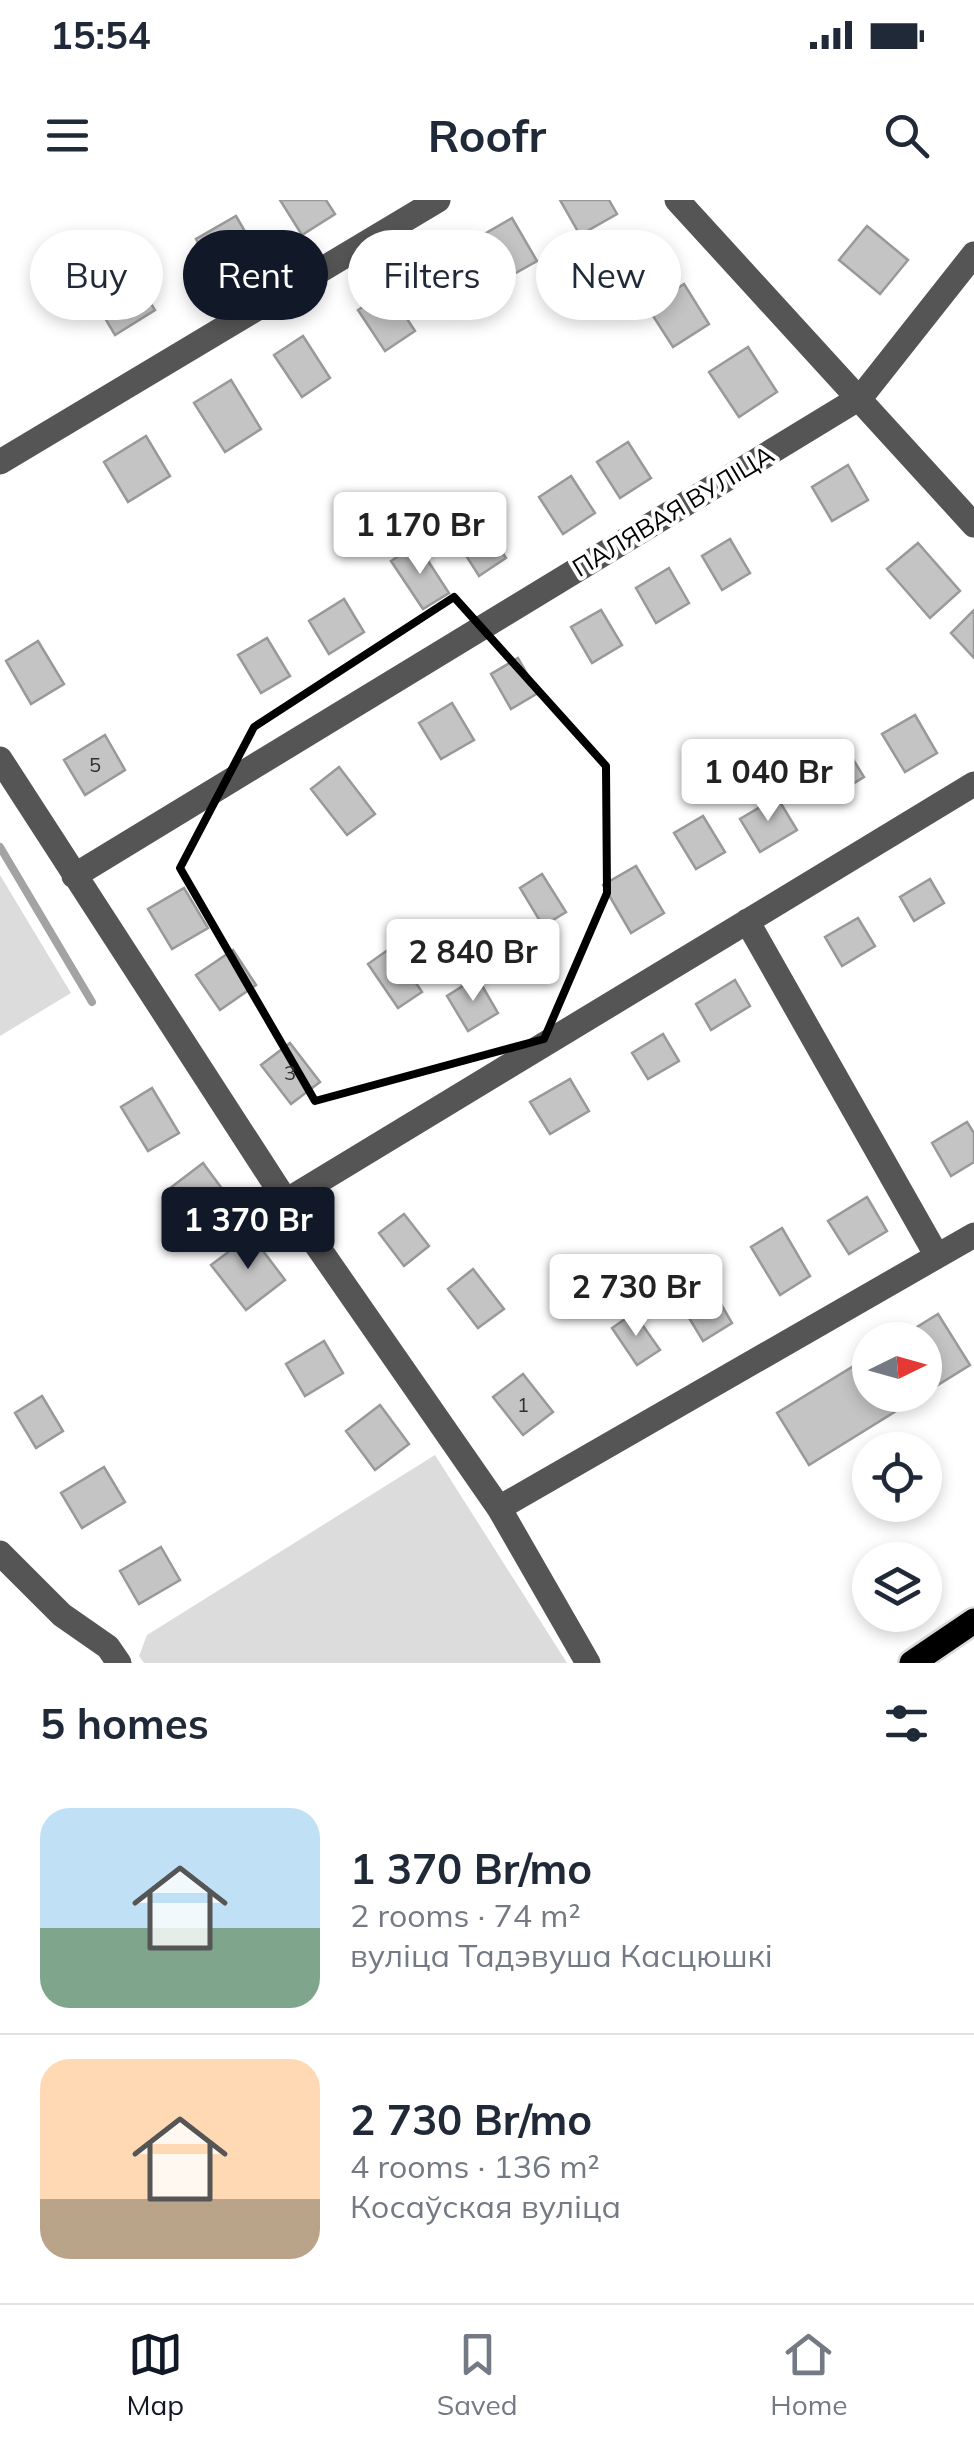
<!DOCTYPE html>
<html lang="en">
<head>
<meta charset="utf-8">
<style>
  :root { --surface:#fff; --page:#f2f2f3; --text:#1f2937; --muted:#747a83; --line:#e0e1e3; --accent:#111827 }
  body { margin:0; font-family:Mulish,sans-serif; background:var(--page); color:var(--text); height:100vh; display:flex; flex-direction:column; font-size:38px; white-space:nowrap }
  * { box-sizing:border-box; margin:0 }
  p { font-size:32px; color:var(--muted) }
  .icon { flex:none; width:55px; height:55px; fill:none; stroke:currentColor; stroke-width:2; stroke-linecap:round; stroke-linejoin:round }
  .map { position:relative; height:1463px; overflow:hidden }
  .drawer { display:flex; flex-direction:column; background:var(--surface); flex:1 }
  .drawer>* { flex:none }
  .hud { position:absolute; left:30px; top:30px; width:915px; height:90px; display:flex; gap:20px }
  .needle { width:65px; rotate:85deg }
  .fabs { position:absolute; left:852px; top:1122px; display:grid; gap:20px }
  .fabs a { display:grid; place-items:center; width:90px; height:90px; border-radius:50%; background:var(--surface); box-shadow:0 5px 15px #0003; font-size:50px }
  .price { position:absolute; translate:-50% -85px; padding:0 22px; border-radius:10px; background:#fff; color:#222; font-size:32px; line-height:65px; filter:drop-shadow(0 2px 5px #0008) }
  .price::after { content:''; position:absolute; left:50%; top:60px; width:30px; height:22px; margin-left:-15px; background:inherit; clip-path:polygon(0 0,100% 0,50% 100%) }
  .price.active { background:var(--accent); color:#fff }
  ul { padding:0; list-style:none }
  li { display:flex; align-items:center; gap:30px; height:250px; padding:0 40px }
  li+li { border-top:2px solid var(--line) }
  li span { display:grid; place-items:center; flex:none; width:280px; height:200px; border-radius:30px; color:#555 }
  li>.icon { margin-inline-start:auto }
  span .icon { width:120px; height:120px; fill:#fffc; stroke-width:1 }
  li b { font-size:42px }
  h2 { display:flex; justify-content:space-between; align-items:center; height:120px; padding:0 40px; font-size:42px }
  .pill { padding:0 35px; border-radius:45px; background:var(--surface); box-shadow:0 5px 15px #0003; font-size:35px; line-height:90px }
  .pill.active { background:var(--accent); color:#fff }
  .status { display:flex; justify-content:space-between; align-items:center; height:70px; padding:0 50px; background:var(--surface); direction:ltr }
  .status svg { height:28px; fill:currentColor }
  header { display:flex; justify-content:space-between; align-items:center; height:130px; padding:0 40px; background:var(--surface); font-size:45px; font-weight:700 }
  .dock { display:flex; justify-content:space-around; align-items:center; height:140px; border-top:2px solid var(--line); background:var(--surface); font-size:28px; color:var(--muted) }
  .dock a { display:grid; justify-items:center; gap:5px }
  .dock .active { color:var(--accent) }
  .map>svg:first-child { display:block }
  .green { fill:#dcdcdc }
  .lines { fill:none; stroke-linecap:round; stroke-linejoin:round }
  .stream { stroke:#a3a3a3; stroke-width:8 }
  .building { fill:#c4c4c4; stroke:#999; stroke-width:2.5 }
  .major-casing { stroke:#dbdbdb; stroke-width:30 }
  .minor { stroke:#555; stroke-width:25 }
  .major { stroke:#000; stroke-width:25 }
  .marked { fill:none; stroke:#000; stroke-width:8; stroke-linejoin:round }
  .labels { text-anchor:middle; stroke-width:8; stroke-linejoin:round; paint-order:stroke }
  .number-label { font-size:20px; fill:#313131 }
  .street-label { font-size:25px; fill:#000; stroke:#fff }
</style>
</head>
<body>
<div class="status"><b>15:54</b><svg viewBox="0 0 49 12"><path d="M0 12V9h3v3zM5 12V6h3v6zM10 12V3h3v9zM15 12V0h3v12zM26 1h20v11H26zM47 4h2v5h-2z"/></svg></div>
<header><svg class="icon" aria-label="menu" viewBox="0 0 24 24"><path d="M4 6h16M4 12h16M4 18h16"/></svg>Roofr<svg class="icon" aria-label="search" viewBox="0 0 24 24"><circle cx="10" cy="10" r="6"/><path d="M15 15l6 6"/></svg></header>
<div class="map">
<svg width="974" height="1463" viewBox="0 0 974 1463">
  <rect width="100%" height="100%" fill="#fff"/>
  <path class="green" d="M 0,675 L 71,793 L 0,836 Z
    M 435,1255 L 567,1463 L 144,1463 L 139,1456 L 147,1435 Z"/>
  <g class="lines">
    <path class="stream" d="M 0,647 L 92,802"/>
  </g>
  <path class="building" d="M 280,0 L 326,0 L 335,14 L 302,35 Z
    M 560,0 L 609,0 L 617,14 L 580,35 Z
    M 236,16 L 258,54 L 217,77 L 196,39 Z
    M 512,18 L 537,61 L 505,79 L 481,36 Z
    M 867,26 L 908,60 L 880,94 L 839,60 Z
    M 442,51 L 461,84 L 428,102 L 409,70 Z
    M 132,73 L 155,110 L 115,135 L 93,98 Z
    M 684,84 L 709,124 L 673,147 L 648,108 Z
    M 388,90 L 415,131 L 385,151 L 358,110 Z
    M 303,136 L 330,178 L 302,197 L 274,155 Z
    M 748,147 L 777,192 L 739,217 L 709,172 Z
    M 231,180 L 261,229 L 225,252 L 194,203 Z
    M 146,236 L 170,276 L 128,302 L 104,262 Z
    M 628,242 L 651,278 L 620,298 L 597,262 Z
    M 848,265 L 868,300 L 832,321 L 812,287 Z
    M 571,276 L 595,313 L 563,334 L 539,297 Z
    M 487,329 L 506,358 L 479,376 L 460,346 Z
    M 730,339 L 750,373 L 722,390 L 702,356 Z
    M 918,343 L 960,391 L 930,418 L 887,369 Z
    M 417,344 L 449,393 L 423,409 L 391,361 Z
    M 669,368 L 689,403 L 656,423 L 636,388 Z
    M 344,399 L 364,432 L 329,454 L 309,421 Z
    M 601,410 L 622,445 L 592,463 L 571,427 Z
    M 974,410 L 974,458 L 951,433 Z
    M 267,438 L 290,476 L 261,493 L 238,455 Z
    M 38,441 L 64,484 L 31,504 L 6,461 Z
    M 518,458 L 538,493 L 511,509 L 491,474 Z
    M 452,503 L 474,540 L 441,559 L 419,523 Z
    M 915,515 L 937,553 L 905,572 L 882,534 Z
    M 105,535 L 125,570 L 85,595 L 64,560 Z
    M 846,548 L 864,577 L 828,599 L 810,570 Z
    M 339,567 L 375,614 L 347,635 L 311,589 Z
    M 777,597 L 797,630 L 760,652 L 740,619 Z
    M 703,616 L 725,652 L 696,669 L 674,633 Z
    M 636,666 L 664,713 L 631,733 L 603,685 Z
    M 542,674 L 566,712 L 543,726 L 520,688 Z
    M 930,679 L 944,703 L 914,721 L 900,697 Z
    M 184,688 L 208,728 L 172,749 L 148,709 Z
    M 858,718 L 875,746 L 842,766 L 825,737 Z
    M 392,747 L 422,792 L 398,808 L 368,764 Z
    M 233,750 L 256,785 L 220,810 L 196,775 Z
    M 477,777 L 498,813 L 468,831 L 447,796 Z
    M 735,780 L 750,806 L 711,830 L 696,804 Z
    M 663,834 L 679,861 L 648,879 L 632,853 Z
    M 290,843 L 320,882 L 291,904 L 261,865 Z
    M 570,879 L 589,911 L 550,934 L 530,902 Z
    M 152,888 L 179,933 L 148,951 L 121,907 Z
    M 967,922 L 974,933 L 974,962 L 951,976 L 932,943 Z
    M 203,963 L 223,990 L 186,1019 L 165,992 Z
    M 867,997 L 887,1031 L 849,1054 L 828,1021 Z
    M 404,1014 L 429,1046 L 404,1066 L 379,1033 Z
    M 782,1028 L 810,1076 L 780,1095 L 751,1047 Z
    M 251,1035 L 285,1080 L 246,1110 L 211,1065 Z
    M 473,1069 L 504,1109 L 478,1128 L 448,1089 Z
    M 707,1080 L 732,1123 L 703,1141 L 677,1098 Z
    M 634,1113 L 660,1150 L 637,1165 L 612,1128 Z
    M 938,1114 L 970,1165 L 925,1193 L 925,1140 L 896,1140 Z
    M 324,1141 L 343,1173 L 305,1196 L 286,1164 Z
    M 870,1156 L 870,1195 L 922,1195 L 809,1265 L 777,1213 Z
    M 523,1174 L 553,1212 L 523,1235 L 493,1197 Z
    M 42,1196 L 63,1231 L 36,1248 L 15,1213 Z
    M 380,1205 L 409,1244 L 375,1270 L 346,1231 Z
    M 104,1267 L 125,1302 L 82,1328 L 61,1293 Z
    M 161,1347 L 180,1380 L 139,1404 L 120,1371 Z"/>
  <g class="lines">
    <defs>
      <path id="major" d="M 912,1463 L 974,1421"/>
    </defs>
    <use href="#major" class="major-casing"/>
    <path class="minor" d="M 677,0 L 974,325
      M 0,262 L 438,0
      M 0,559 L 286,1001 L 499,1308 L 588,1463
      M 74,676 L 861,197 L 974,54
      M 747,721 L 937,1056
      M 286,1001 L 974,584
      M 499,1308 L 974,1035
      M 0,1353 L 62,1415 L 108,1447 L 119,1463"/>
    <use href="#major" class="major"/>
  </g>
  <path class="marked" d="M 454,397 L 606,566 L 607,693 L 544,839 L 315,901 L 180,668 L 254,527 Z"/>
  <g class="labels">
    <g class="number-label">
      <text x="95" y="572">5</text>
      <text x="290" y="880">3</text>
      <text x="523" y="1212">1</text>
    </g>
    <g class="street-label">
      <text transform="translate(673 311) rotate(-31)" y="9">ПАЛЯВАЯ ВУЛІЦА</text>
    </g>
  </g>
</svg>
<div class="fabs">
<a><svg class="needle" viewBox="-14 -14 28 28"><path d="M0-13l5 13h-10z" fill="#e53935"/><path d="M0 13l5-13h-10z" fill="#747a83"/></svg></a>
<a><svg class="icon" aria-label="locate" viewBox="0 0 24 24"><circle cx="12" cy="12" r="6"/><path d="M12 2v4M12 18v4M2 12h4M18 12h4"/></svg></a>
<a><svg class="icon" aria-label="layers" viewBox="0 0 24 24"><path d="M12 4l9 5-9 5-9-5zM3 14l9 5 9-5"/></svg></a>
</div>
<b class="price" style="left:420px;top:377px">1 170 Br</b>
<b class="price" style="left:768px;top:624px">1 040 Br</b>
<b class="price" style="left:473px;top:804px">2 840 Br</b>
<b class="price active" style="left:248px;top:1072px">1 370 Br</b>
<b class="price" style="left:636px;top:1139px">2 730 Br</b>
<div class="hud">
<a class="pill">Buy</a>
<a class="pill active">Rent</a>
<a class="pill">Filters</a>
<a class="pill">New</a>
</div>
</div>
<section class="drawer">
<h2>5 homes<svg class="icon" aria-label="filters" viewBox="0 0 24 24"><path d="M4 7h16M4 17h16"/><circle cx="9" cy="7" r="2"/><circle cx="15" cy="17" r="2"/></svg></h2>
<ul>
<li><span style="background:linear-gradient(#bfe0f5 60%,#7fa58c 0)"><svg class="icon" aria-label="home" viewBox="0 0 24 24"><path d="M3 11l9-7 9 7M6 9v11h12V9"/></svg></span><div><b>1 370 Br/mo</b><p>2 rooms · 74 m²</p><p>вуліца Тадэвуша Касцюшкі</p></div></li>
<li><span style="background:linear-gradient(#ffd9b3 70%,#b9a48a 0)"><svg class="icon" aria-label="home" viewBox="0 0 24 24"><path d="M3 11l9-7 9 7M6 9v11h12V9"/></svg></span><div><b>2 730 Br/mo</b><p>4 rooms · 136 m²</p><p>Косаўская вуліца</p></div></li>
</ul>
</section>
<nav class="dock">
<a class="active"><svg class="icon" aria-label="map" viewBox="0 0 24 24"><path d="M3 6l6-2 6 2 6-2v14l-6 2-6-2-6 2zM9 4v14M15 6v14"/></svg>Map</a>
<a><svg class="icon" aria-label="saved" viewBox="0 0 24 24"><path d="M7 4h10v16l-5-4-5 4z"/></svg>Saved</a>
<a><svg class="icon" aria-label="home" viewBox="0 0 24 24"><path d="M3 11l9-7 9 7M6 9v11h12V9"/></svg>Home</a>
</nav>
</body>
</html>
